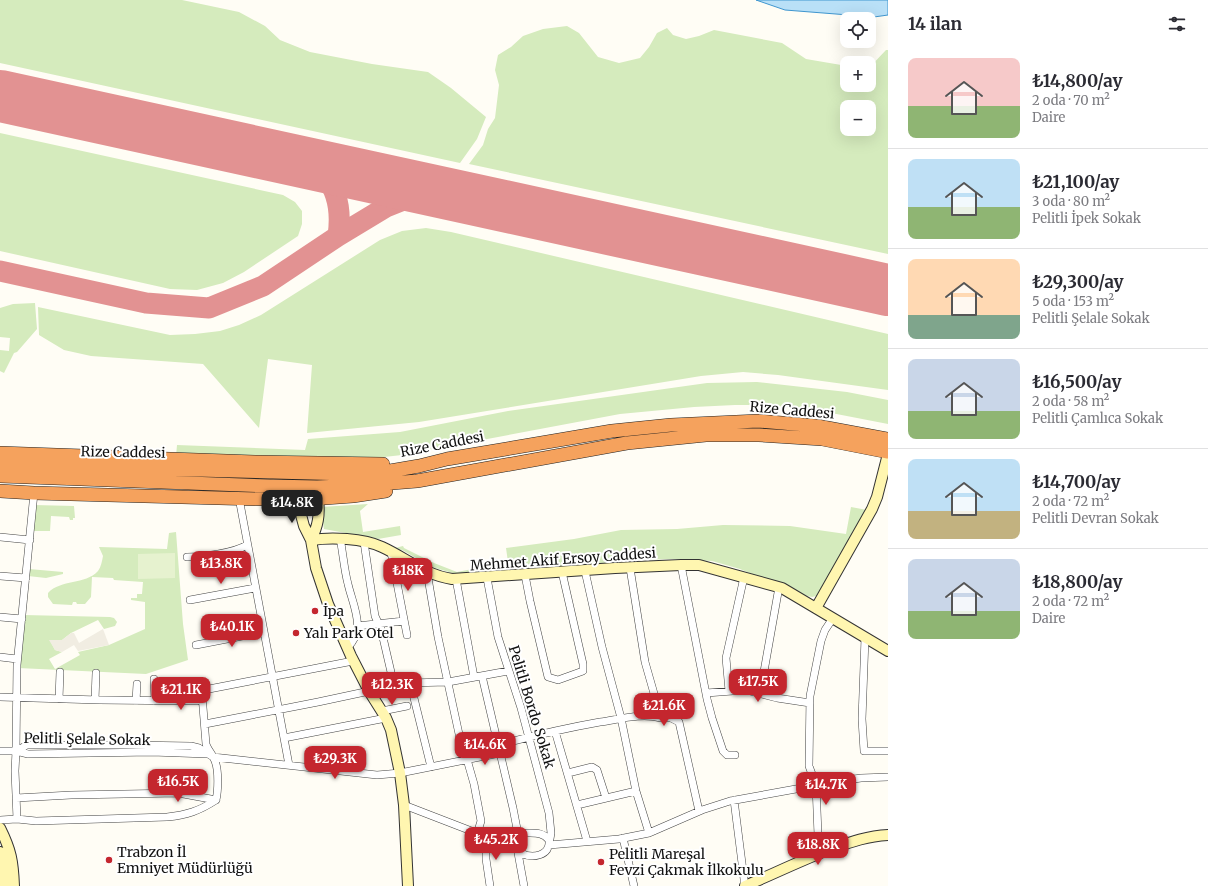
<!DOCTYPE html>
<html lang="tr">
<head>
<meta charset="utf-8">
<style>
  :root { --surface:#fff; --page:#f7f7f7; --text:#2b2b33; --muted:#7c7c81; --line:#e1e1e2; --accent:#c4262e }
  body { margin:0; font-family:Merriweather,serif; background:var(--page); color:var(--text); height:100vh; display:flex; flex-direction:column; font-size:15px; white-space:nowrap }
  * { box-sizing:border-box; margin:0 }
  p { font-size:13px; color:var(--muted) }
  .icon { flex:none; width:22px; height:22px; fill:none; stroke:currentColor; stroke-width:2; stroke-linecap:round; stroke-linejoin:round }
  .map { position:relative; flex:1; overflow:hidden }
  .sheet { display:flex; flex-direction:column; background:var(--surface); width:320px }
  .sheet>* { flex:none }
  .tools { position:absolute; left:840px; top:12px; display:grid; gap:8px }
  .tools a { display:grid; place-items:center; width:36px; height:36px; border-radius:8px; background:var(--surface); box-shadow:0 4px 16px #0002; font-size:20px }
  .price { position:absolute; translate:-50% -34px; padding:0 9px; border-radius:8px; background:var(--accent); color:#fff; font-size:13px; line-height:26px; filter:drop-shadow(0 1px 2px #0008) }
  .price::after { content:''; position:absolute; left:50%; top:24px; width:12px; height:9px; margin-left:-6px; background:inherit; clip-path:polygon(0 0,100% 0,50% 100%) }
  .price.active { background:#222; color:#fff }
  ul { padding:0; list-style:none }
  li { display:flex; align-items:center; gap:12px; height:100px; padding:0 20px }
  li+li { border-top:1px solid var(--line) }
  li span { display:grid; place-items:center; flex:none; width:112px; height:80px; border-radius:8px; color:#555 }
  li>.icon { margin-inline-start:auto }
  span .icon { width:48px; height:48px; fill:#fffc; stroke-width:1 }
  li b { font-size:17px }
  h2 { display:flex; justify-content:space-between; align-items:center; height:48px; padding:0 20px; font-size:17px }
  main { display:flex; flex:1; min-height:0 }
  .map>svg:first-child { display:block }
  .green { fill:#d5ebbd; fill-rule:evenodd }
  .pitch { fill:#e6f2cf }
  .plaza { fill:#f1ede2 }
  .water { fill:#b9e0f7; stroke:#3f96cf }
  .lines { fill:none; stroke-linecap:round; stroke-linejoin:round }
  .taxiway { stroke:#e29292; stroke-width:21 }
  .runway { stroke:#e29292; stroke-width:52 }
  .street-casing { stroke:#444; stroke-width:8 }
  .secondary-casing { stroke:#333; stroke-width:12 }
  .highway-casing { stroke:#222; stroke-width:14 }
  .street { stroke:#fff; stroke-width:7 }
  .secondary { stroke:#fff6b0; stroke-width:10 }
  .highway { stroke:#f5a25d; stroke-width:13 }
  .poi-dot { fill:#c4262e; stroke:#fff; stroke-width:1.5 }
  .labels { text-anchor:middle; stroke-width:4; stroke-linejoin:round; paint-order:stroke }
  .street-label { font-size:14px; fill:#111; stroke:#fff }
  .poi-label { font-size:14px; fill:#111; stroke:#fff; text-anchor:start }
</style>
</head>
<body>
<main>
<div class="map">
<svg width="888" height="886" viewBox="0 0 888 886">
  <rect width="100%" height="100%" fill="#fffdf5"/>
  <path class="green" d="M 0,0 L 182,0 L 239,12 L 265,26 L 280,40 L 310,52 L 372,64 L 428,72 L 451,88 L 486,117 L 477,139 L 460,163 L 0,63 Z
    M 567,26 L 579,33 L 598,57 L 619,63 L 640,58 L 649,47 L 657,33 L 667,28 L 673,35 L 686,39 L 699,36 L 714,30 L 782,43 L 806,59 L 847,66 L 847,85 L 869,85 L 869,68 L 886,50 L 888,50 L 888,254 L 469,164 L 483,145 L 488,129 L 495,118 L 499,85 L 495,70 L 498,55 L 511,47 L 523,36 L 543,29 ZM 847,107 L 869,107 L 869,129 L 847,129 Z
    M 0,133 L 283,195 L 295,202 L 302,211 L 302,224 L 298,236 L 244,272 L 223,283 L 197,290 L 170,289 L 0,251 Z
    M 426,228 L 451,232 L 888,334 L 888,390 L 778,375 L 743,372 L 701,376 L 419,422 L 307,433 L 312,365 L 268,359 L 259,428 L 203,364 L 91,356 L 64,350 L 39,335 L 38,307 L 170,335 L 195,334 L 220,331 L 239,325 L 261,315 L 380,240 L 402,231 Z
    M 35,303 L 37,329 L 17,352 L 14,353 L 4,373 L 0,371 L 0,350 L 9,351 L 10,338 L 0,337 L 0,308 L 13,304 Z
    M 757,382 L 847,392 L 888,400 L 888,424 L 821,411 L 769,405 L 735,405 L 694,407 L 620,414 L 402,455 L 366,459 L 176,456 L 177,445 L 305,450 L 308,439 L 400,432 L 508,411 L 707,383 Z
    M 368,504 L 360,511 L 363,532 L 400,526 L 401,535 L 378,539 L 324,529 L 321,507 Z
    M 34,505 L 74,506 L 75,518 L 73,518 L 73,520 L 70,520 L 69,517 L 51,516 L 50,531 L 33,531 Z
    M 851,507 L 867,510 L 820,595 L 812,597 L 803,595 L 740,569 L 712,561 L 674,559 L 631,560 L 573,566 L 510,568 L 456,574 L 432,567 L 402,550 L 395,548 L 403,546 L 404,548 L 434,563 L 457,572 L 508,562 L 506,548 L 574,539 L 621,530 L 677,529 L 723,525 L 790,526 L 846,534 Z
    M 176,532 L 183,624 L 188,660 L 146,674 L 18,668 L 24,615 L 110,617 L 114,618 L 117,622 L 115,626 L 104,629 L 98,620 L 71,633 L 62,640 L 50,640 L 55,650 L 62,652 L 49,659 L 55,669 L 80,655 L 78,652 L 109,645 L 145,629 L 145,602 L 131,600 L 131,598 L 137,598 L 137,594 L 142,594 L 143,582 L 114,580 L 113,578 L 92,577 L 91,597 L 85,604 L 77,604 L 76,602 L 73,602 L 72,605 L 53,604 L 48,597 L 48,593 C 61,579 85,585 98,571 C 101,567 102,561 103,556 L 99,547 L 167,549 L 169,533 Z
    M 29,569 L 63,572 L 63,574 L 46,578 L 28,576 Z"/>
  <path class="pitch" d="M 175,553 L 175,578 L 138,579 L 138,554 Z"/>
  <path class="plaza" d="M 103,629 L 109,645 L 78,651 L 74,645 L 62,652 L 55,650 L 49,640 L 62,640 L 71,633 L 74,633 L 79,643 Z"/>
  <path class="water" d="M 756,0 L 888,0 L 888,15 L 874,17 L 785,10 Z"/>
  <g class="lines">
    <path class="taxiway" d="M 313,165 C 317,169 322,172 325,176 C 339,193 341,215 338,236
      M 0,271 L 146,303 L 209,308 L 263,286 L 338,236 L 386,207 L 411,197 L 436,192"/>
    <path class="runway" d="M 0,96 L 888,290"/>
    <defs>
      <path id="street" d="M 239,498 L 289,765
        M 0,537 L 30,540
        M 340,538 C 343,553 344,569 348,584 C 353,606 367,630 347,648
        M 364,542 L 375,616 L 381,629 L 394,685
        M 391,552 L 407,635
        M 187,557 C 203,557 234,553 247,545
        M 681,565 L 707,699 L 712,718 L 723,751 L 727,755 L 735,755
        M 585,571 L 602,647 L 621,718 L 636,791 L 649,833
        M 427,572 L 438,637 L 459,734 L 464,755 L 468,763 L 474,784 L 481,821 L 477,834
        M 525,575 L 530,601 L 548,677 L 558,680 L 583,671 L 583,664 L 562,572
        M 0,576 L 26,578
        M 487,578 L 498,637 L 521,708 L 549,813 L 551,833 L 549,845 L 619,839 L 649,833 L 702,810 L 730,801 L 840,781 L 861,778 L 888,777
        M 456,579 L 474,677
        M 190,600 L 255,588
        M 0,617 L 22,619
        M 357,626 L 404,621
        M 865,638 L 862,719 L 864,751 L 888,751
        M 196,645 L 264,632
        M 0,657 L 17,659
        M 482,676 L 513,808 L 518,834 L 516,842 L 524,886
        M 154,679 L 155,701
        M 410,682 L 431,767
        M 729,691 L 726,658 L 744,577
        M 706,693 L 746,690 L 777,698 L 810,703
        M 760,694 L 779,587
        M 0,697 L 99,700 L 197,701 C 202,699 203,692 209,689 L 353,661
        M 59,699 L 60,672
        M 95,700 L 96,673
        M 136,701 L 137,684
        M 382,711 L 407,706
        M 661,718 L 671,718 L 679,722 L 699,811
        M 205,724 L 318,702 L 407,683 L 448,682 L 508,671
        M 555,731 L 587,841
        M 284,738 L 386,718
        M 498,745 C 532,736 566,728 600,722 C 621,719 641,713 661,718 L 645,662 L 630,568
        M 0,751 L 16,751 L 28,754 L 152,752 L 207,754
        M 16,751 L 27,745 L 133,745 L 191,746 L 199,748 L 213,757 L 377,775 L 400,773 L 500,753
        M 568,773 L 592,767 L 597,770 L 606,798
        M 16,798 L 71,795 L 178,793 L 216,800 C 218,791 219,771 215,761 C 213,755 208,750 206,744 L 202,695
        M 734,800 L 744,879 L 744,886
        M 404,805 L 474,832 L 486,838 L 516,842
        M 577,805 L 636,791
        M 17,819 L 36,821 L 167,817 C 187,815 199,811 216,800
        M 0,820 L 17,819 L 15,771 L 16,751 L 17,665 L 34,493
        M 526,833 C 535,833 543,832 549,840 C 551,856 532,859 521,853 L 516,842 L 520,835 Z
        M 486,838 L 486,859 L 490,886
        M 623,838 L 634,886
        M 823,852 L 818,835 L 816,785 L 809,766 L 810,696 L 821,641 L 825,630 L 833,618"/>
      <path id="secondary" d="M 297,500 L 304,526 L 311,540 L 316,568 L 328,604 L 351,656 L 369,691 L 386,718 L 391,730 L 400,773 L 404,805 L 408,886
        M 311,540 C 331,537 363,538 382,547 C 406,558 425,575 452,579 L 615,568 L 681,565 L 699,565 L 782,588 L 888,651
        M 311,540 C 318,526 320,515 318,499
        M 816,608 L 872,509 L 877,497 L 888,454
        M 0,828 C 11,850 13,861 14,886
        M 0,852 L 4,873 L 5,886
        M 745,886 C 773,874 800,861 828,850 C 848,843 866,836 888,835"/>
      <path id="highway" d="M 0,453 L 255,462 L 383,464
        M 0,465 L 350,474 L 384,472 L 419,466 L 447,459 L 612,431 L 671,425 L 758,421 L 817,426 L 888,439
        M 0,476 L 269,486 L 317,487 L 367,485 L 417,481 L 627,443 L 706,435 L 759,435 L 822,439 L 888,452
        M 0,491 L 34,493 L 297,500 L 353,496 L 386,491"/>
    </defs>
    <use href="#street" class="street-casing"/>
    <use href="#secondary" class="secondary-casing"/>
    <use href="#highway" class="highway-casing"/>
    <use href="#street" class="street"/>
    <use href="#secondary" class="secondary"/>
    <use href="#highway" class="highway"/>
  </g>
  <g class="poi-dot">
    <circle cx="315" cy="611" r="4"/>
    <circle cx="296" cy="633" r="4"/>
    <circle cx="109" cy="860" r="4"/>
    <circle cx="601" cy="862" r="4"/>
  </g>
  <g class="labels">
    <g class="street-label">
      <text transform="translate(792 410) rotate(5)" y="5">Rize Caddesi</text>
      <text transform="translate(442 444) rotate(-11)" y="5">Rize Caddesi</text>
      <text transform="translate(123 452) rotate(1)" y="5">Rize Caddesi</text>
      <text transform="translate(563 559) rotate(-4)" y="5">Mehmet Akif Ersoy Caddesi</text>
      <text transform="translate(532 707) rotate(73)" y="5">Pelitli Bordo Sokak</text>
      <text transform="translate(87 739) rotate(1)" y="5">Pelitli Şelale Sokak</text>
    </g>
    <g class="poi-label">
      <text x="323" y="616">İpa</text>
      <text x="304" y="638">Yalı Park Otel</text>
      <text x="117" y="857">Trabzon İl<tspan x="117" dy="16">Emniyet Müdürlüğü</tspan></text>
      <text x="609" y="859">Pelitli Mareşal<tspan x="609" dy="16">Fevzi Çakmak İlkokulu</tspan></text>
    </g>
  </g>
</svg>
<div class="tools">
<a><svg class="icon" aria-label="locate" viewBox="0 0 24 24"><circle cx="12" cy="12" r="6"/><path d="M12 2v4M12 18v4M2 12h4M18 12h4"/></svg></a>
<a>+</a>
<a>−</a>
</div>
<b class="price active" style="left:292px;top:524px">₺14.8K</b>
<b class="price" style="left:221px;top:585px">₺13.8K</b>
<b class="price" style="left:408px;top:592px">₺18K</b>
<b class="price" style="left:232px;top:648px">₺40.1K</b>
<b class="price" style="left:758px;top:703px">₺17.5K</b>
<b class="price" style="left:392px;top:706px">₺12.3K</b>
<b class="price" style="left:181px;top:711px">₺21.1K</b>
<b class="price" style="left:664px;top:727px">₺21.6K</b>
<b class="price" style="left:485px;top:766px">₺14.6K</b>
<b class="price" style="left:335px;top:780px">₺29.3K</b>
<b class="price" style="left:178px;top:803px">₺16.5K</b>
<b class="price" style="left:826px;top:806px">₺14.7K</b>
<b class="price" style="left:496px;top:861px">₺45.2K</b>
<b class="price" style="left:818px;top:866px">₺18.8K</b>
</div>
<section class="sheet">
<h2>14 ilan<svg class="icon" aria-label="filters" viewBox="0 0 24 24"><path d="M4 7h16M4 17h16"/><circle cx="9" cy="7" r="2"/><circle cx="15" cy="17" r="2"/></svg></h2>
<ul>
<li><span style="background:linear-gradient(#f6c9c9 60%,#8fb573 0)"><svg class="icon" aria-label="home" viewBox="0 0 24 24"><path d="M3 11l9-7 9 7M6 9v11h12V9"/></svg></span><div><b>₺14,800/ay</b><p>2 oda · 70 m²</p><p>Daire</p></div></li>
<li><span style="background:linear-gradient(#bfe0f5 60%,#8fb573 0)"><svg class="icon" aria-label="home" viewBox="0 0 24 24"><path d="M3 11l9-7 9 7M6 9v11h12V9"/></svg></span><div><b>₺21,100/ay</b><p>3 oda · 80 m²</p><p>Pelitli İpek Sokak</p></div></li>
<li><span style="background:linear-gradient(#ffd9b3 70%,#7fa58c 0)"><svg class="icon" aria-label="home" viewBox="0 0 24 24"><path d="M3 11l9-7 9 7M6 9v11h12V9"/></svg></span><div><b>₺29,300/ay</b><p>5 oda · 153 m²</p><p>Pelitli Şelale Sokak</p></div></li>
<li><span style="background:linear-gradient(#c9d6e8 65%,#8fb573 0)"><svg class="icon" aria-label="home" viewBox="0 0 24 24"><path d="M3 11l9-7 9 7M6 9v11h12V9"/></svg></span><div><b>₺16,500/ay</b><p>2 oda · 58 m²</p><p>Pelitli Çamlıca Sokak</p></div></li>
<li><span style="background:linear-gradient(#bfe0f5 65%,#c2b280 0)"><svg class="icon" aria-label="home" viewBox="0 0 24 24"><path d="M3 11l9-7 9 7M6 9v11h12V9"/></svg></span><div><b>₺14,700/ay</b><p>2 oda · 72 m²</p><p>Pelitli Devran Sokak</p></div></li>
<li><span style="background:linear-gradient(#c9d6e8 65%,#8fb573 0)"><svg class="icon" aria-label="home" viewBox="0 0 24 24"><path d="M3 11l9-7 9 7M6 9v11h12V9"/></svg></span><div><b>₺18,800/ay</b><p>2 oda · 72 m²</p><p>Daire</p></div></li>
</ul>
</section>
</main>
</body>
</html>
